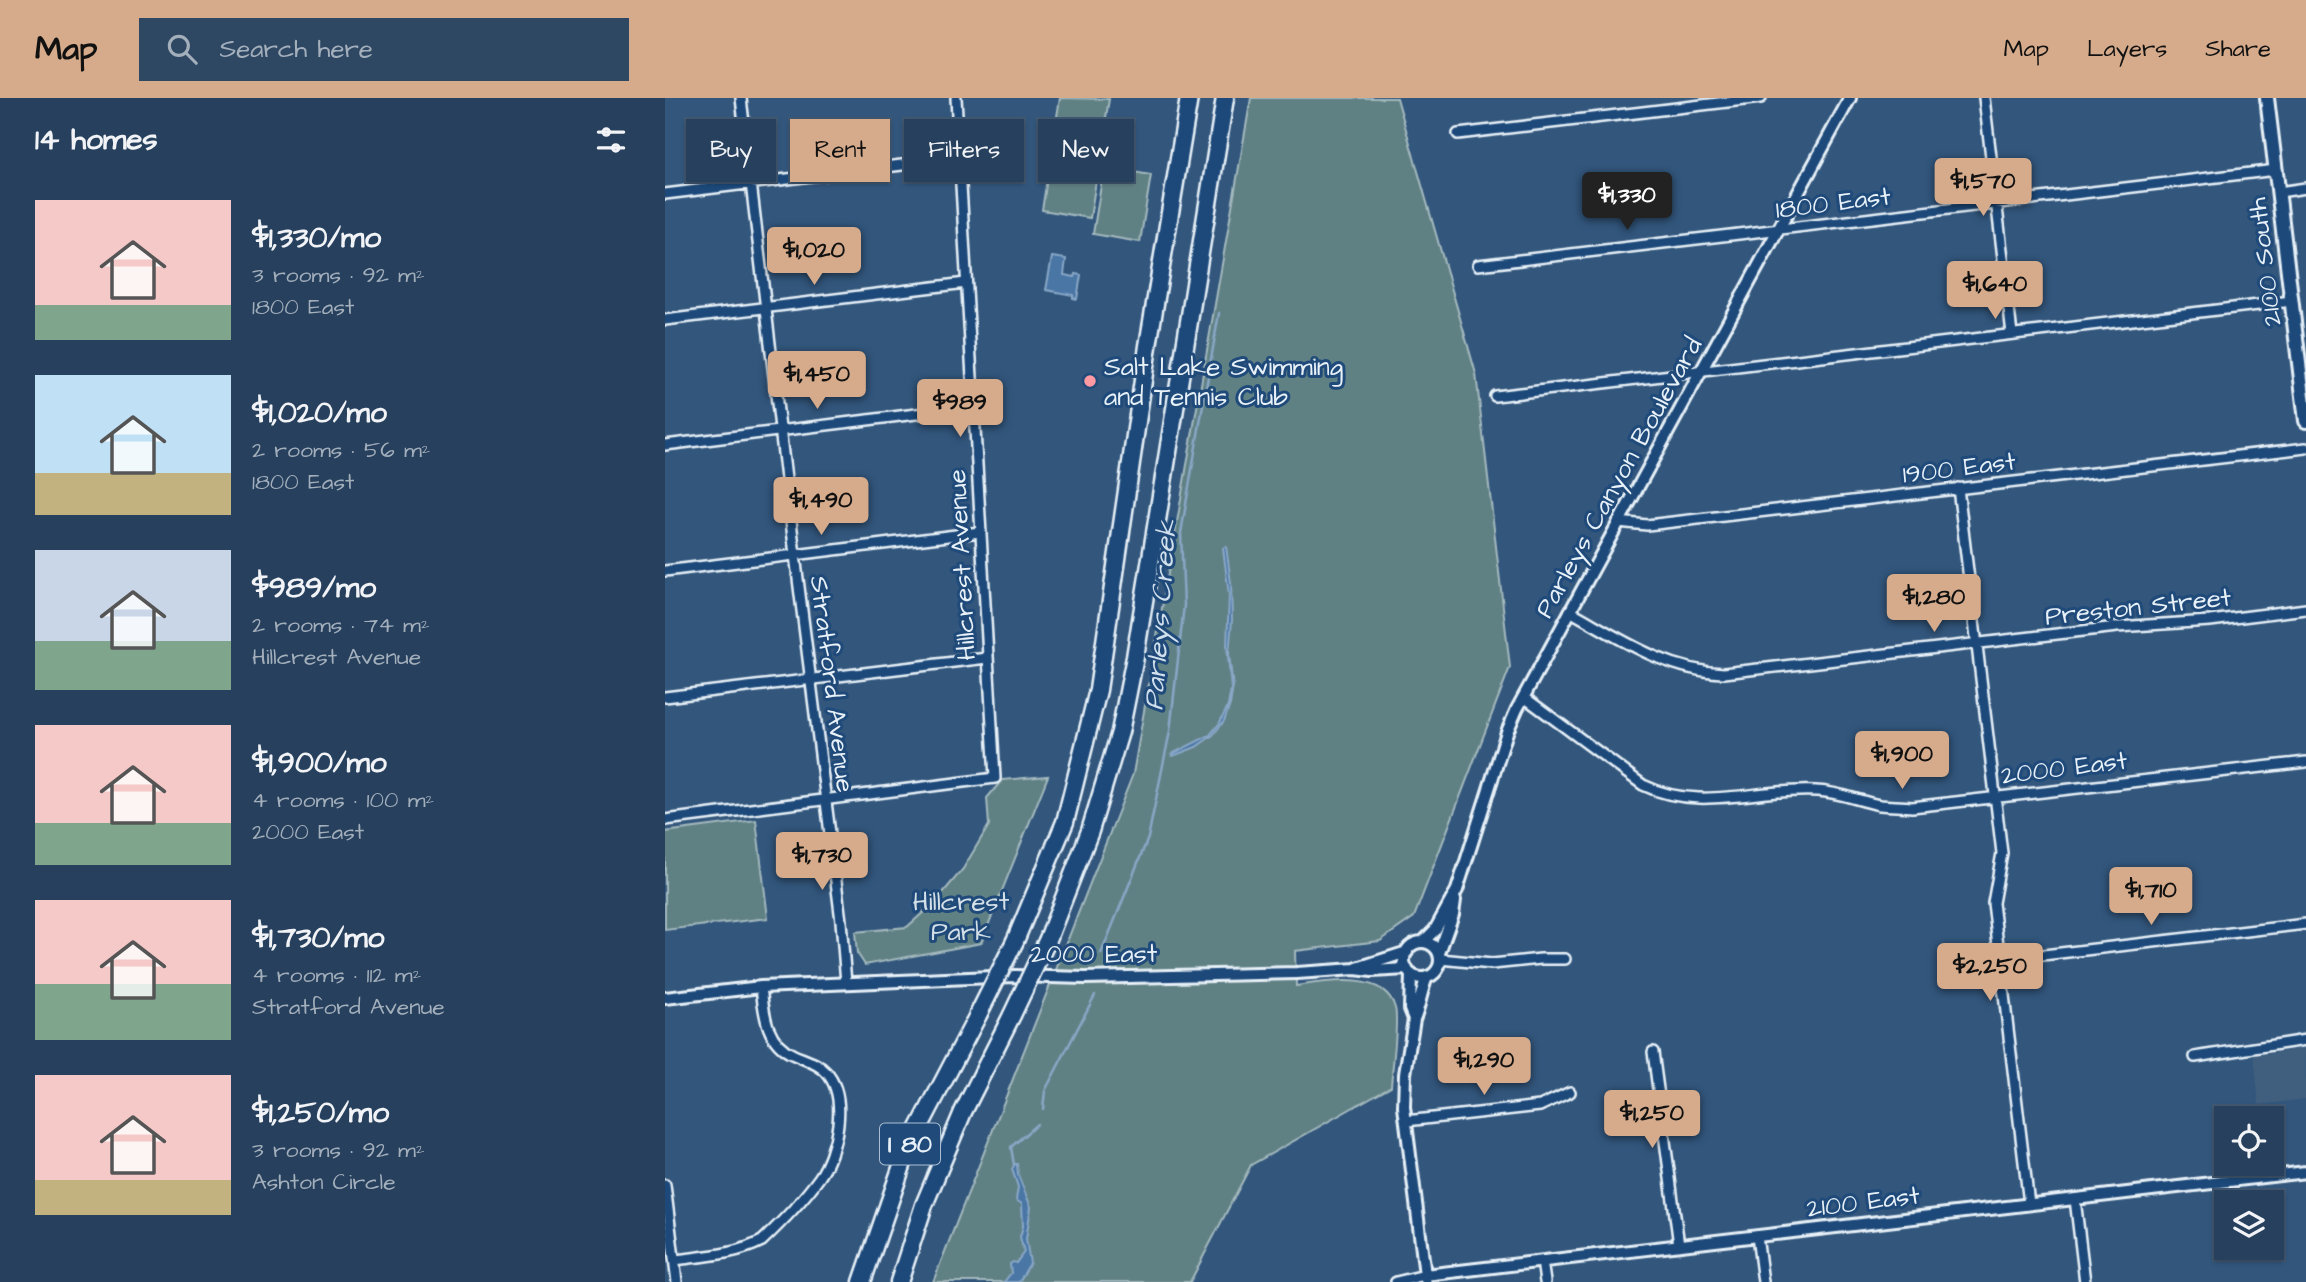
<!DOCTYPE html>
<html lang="en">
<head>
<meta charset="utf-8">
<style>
  :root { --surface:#26405d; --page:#2e4763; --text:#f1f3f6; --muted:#a4afbc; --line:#425972; --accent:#d6ab8b }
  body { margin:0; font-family:"Architects Daughter",sans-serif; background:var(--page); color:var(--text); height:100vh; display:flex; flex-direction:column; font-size:26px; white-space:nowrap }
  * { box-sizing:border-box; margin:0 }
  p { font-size:23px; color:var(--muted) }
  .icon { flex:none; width:38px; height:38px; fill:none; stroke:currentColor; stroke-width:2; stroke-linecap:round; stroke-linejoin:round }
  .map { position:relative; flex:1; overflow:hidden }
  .panel { display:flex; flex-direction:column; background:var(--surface); width:665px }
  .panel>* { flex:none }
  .top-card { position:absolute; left:21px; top:21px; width:665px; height:63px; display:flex; gap:14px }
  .buttons { position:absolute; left:1549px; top:1008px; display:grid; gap:14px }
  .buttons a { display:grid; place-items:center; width:70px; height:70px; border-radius:0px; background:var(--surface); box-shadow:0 2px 5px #0004,0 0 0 2px var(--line); font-size:35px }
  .price { position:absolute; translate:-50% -60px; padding:0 16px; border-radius:7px; background:var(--accent); color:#111; font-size:23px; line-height:46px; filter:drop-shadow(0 2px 4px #0008) }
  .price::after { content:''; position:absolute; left:50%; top:42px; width:21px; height:16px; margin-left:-10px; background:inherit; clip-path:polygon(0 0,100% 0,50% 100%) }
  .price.current { background:#222; color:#fff }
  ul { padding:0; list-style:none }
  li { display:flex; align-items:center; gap:21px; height:175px; padding:0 35px }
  li span { display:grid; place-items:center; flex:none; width:196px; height:140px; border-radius:0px; color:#555 }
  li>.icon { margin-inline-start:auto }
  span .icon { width:84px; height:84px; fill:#fffc; stroke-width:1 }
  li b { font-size:30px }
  h2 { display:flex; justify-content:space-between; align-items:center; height:84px; padding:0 35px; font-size:30px }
  .chip { padding:0 24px; border-radius:0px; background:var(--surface); box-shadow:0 2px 5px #0004,0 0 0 2px var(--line); font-size:24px; line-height:63px }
  .chip.current { background:var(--accent); color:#111 }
  header { display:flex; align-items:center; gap:42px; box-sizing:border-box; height:98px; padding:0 35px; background:var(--accent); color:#111 }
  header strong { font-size:33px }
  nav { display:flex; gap:38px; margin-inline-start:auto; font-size:24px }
  .search { width:490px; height:63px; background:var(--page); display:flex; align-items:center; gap:18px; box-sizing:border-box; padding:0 24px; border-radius:0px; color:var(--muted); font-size:26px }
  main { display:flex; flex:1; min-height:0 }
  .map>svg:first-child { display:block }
  .built { fill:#405e7e }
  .green { fill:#608184; stroke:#a4b9be; stroke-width:2 }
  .water { fill:#4a76a5; stroke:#89a7c6; stroke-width:2 }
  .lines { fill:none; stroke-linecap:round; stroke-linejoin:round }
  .stream { stroke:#89a7c6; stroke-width:2.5 }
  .minor-casing { stroke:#e8f1f8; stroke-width:14 }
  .tertiary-casing { stroke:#e8f1f8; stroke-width:16 }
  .secondary-casing { stroke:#e8f1f8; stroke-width:18 }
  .motorway-casing { stroke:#e8f1f8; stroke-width:21 }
  .minor { stroke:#1f4a7a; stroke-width:9 }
  .tertiary { stroke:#1f4a7a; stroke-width:10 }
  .secondary { stroke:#1f4a7a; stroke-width:12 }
  .motorway { stroke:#1f4a7a; stroke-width:16 }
  .motorway-bridge-casing { stroke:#e8f1f8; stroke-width:21; stroke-linecap:butt }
  .motorway-bridge { stroke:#1f4a7a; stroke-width:16 }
  .poi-dot { fill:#ff9aa2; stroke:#1f4a7a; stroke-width:2.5 }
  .labels { text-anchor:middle; stroke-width:6; stroke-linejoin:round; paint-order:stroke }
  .shield { fill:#1f4a7a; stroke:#acbfd2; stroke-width:2 }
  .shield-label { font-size:24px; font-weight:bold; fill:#e8f1f8 }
  .street-label { font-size:26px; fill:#e8f1f8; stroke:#1f4a7a }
  .poi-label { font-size:26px; fill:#e8f1f8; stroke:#1f4a7a; text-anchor:start }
  .park-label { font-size:26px; fill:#d4e0e7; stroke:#1f4a7a }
  .water-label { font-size:28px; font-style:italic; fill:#d0dfec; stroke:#1f4a7a }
</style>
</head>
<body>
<header>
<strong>Map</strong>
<div class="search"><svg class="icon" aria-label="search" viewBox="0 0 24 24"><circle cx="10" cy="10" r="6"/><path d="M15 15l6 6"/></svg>Search here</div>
<nav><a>Map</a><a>Layers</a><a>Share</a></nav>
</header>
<main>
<section class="panel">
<h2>14 homes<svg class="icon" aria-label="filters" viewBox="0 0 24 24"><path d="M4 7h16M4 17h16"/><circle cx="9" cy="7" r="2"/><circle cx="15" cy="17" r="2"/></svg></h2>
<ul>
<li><span style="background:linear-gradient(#f6c9c9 75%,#7fa58c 0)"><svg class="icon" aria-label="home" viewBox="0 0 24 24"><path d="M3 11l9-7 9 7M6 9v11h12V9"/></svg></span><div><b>$1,330/mo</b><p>3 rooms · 92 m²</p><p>1800 East</p></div></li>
<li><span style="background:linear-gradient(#bfe0f5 70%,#c2b280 0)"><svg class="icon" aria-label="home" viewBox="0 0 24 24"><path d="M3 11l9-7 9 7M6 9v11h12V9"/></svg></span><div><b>$1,020/mo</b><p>2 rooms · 56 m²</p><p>1800 East</p></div></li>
<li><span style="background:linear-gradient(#c9d6e8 65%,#7fa58c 0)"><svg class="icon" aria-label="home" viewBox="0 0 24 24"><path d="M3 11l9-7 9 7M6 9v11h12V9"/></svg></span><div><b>$989/mo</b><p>2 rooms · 74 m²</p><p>Hillcrest Avenue</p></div></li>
<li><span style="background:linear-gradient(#f6c9c9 70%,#7fa58c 0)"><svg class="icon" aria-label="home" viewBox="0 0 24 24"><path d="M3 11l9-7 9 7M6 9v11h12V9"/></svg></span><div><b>$1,900/mo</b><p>4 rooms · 100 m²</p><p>2000 East</p></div></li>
<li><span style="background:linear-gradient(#f6c9c9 60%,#7fa58c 0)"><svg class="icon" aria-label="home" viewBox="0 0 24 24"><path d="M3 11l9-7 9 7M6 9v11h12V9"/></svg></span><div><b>$1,730/mo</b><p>4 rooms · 112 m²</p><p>Stratford Avenue</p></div></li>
<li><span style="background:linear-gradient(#f6c9c9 75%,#c2b280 0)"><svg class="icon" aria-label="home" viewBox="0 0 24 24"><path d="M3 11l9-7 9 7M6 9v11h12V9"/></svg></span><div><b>$1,250/mo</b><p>3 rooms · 92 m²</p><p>Ashton Circle</p></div></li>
</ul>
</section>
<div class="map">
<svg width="1641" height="1184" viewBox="0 0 1641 1184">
  <rect width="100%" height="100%" fill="#32567c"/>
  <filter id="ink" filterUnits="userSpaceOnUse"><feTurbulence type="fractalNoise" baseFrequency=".0143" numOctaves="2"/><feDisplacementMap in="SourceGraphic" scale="14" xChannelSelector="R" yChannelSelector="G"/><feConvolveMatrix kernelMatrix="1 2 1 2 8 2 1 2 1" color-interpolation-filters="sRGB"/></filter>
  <g filter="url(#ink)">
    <path class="built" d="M 1641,950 L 1641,1001 L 1594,1007 L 1589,958 Z"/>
    <path class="green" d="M 395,0 L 444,1 L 425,120 L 377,112 Z
      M 586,0 L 732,0 L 811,276 L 845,569 L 749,819 L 715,843 L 630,853 L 631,888 C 658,884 720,872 730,910 C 734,924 727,971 726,988 L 586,1067 L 525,1184 L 268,1184 L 468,676 Z
      M 439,69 L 486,77 L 475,144 L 428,136 Z
      M 383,678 L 316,845 L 200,867 L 192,855 L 190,834 L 242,829 L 271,803 L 298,771 L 324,727 L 322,700 L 337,682 Z
      M 91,722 L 103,820 L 0,832 L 0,734 Z"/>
    <path class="water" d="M 387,159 L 401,161 L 399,177 L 410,179 L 411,176 L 416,177 L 412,201 L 408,200 L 408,197 L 381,192 Z
      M 561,448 L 566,485 L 567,522 L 564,556 L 568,589 L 565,607 L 559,623 L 548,637 L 531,649 L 508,658 L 507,656 L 545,637 L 554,626 L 563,608 L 566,591 L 562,548 L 564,497 L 558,450 Z
      M 350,1066 L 352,1066 L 353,1077 L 366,1109 L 361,1141 L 365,1165 L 354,1184 L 339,1184 L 346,1175 L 345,1166 L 348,1164 L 351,1165 L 359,1154 L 355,1139 L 358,1128 L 357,1106 L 351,1102 L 353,1089 L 347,1071 Z"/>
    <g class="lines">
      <path class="stream" d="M 436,856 L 483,740 L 505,633 L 519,507 L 516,435 L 554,215
        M 378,1011 L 380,993 L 430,897
        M 349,1067 L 346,1049 L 372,1026"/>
      <defs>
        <path id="minor" d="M 76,0 L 130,457 L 176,823 L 181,885
          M 1319,0 L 1347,236
          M 793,36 L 1096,0
          M 1614,94 L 1641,90
          M 0,96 L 294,60
          M 813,167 L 1611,72
          M 0,222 L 301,185
          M 830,298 L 1627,203
          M 0,347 L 308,309
          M 1293,390 L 1337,755 L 1328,805 L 1364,1106
          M 953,424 L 982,427 L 1641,350
          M 0,473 L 315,434
          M 905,513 C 954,540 1001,573 1059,575 L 1452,529 L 1545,523 L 1641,511
          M 0,599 L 322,560
          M 859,599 L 978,687 C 1035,715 1095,689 1152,693 C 1174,694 1194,703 1215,707 C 1225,708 1237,708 1247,709 L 1641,664
          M 0,722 L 330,680 L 291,0
          M 775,861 L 827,866 L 876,861 L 900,861
          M 1335,862 L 1641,826
          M 988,954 L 1014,1147
          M 1530,959 L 1641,942
          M 741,1023 L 875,1008 L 905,994
          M 0,1087 L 12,1184
          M 1410,1101 L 1420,1184
          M 1092,1138 L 1098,1184
          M 10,1162 C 39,1158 70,1157 97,1143 C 117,1124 138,1102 154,1080 C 172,1055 184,999 161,974 C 153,965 140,962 129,957 C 101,945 99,916 96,889
          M 877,1163 L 880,1184
          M 731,1184 L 760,1177 L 761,1184"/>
        <path id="tertiary" d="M 758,844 L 770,832 L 792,792 L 842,634 L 852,611 L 1185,0
          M739 862a18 18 0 1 1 36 0a18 18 0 1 1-36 0Z
          M 774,855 L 788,816 L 790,802
          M 692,870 L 742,854
          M 746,876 L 745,911 L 749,921
          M 762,879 C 756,893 755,907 749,921 L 740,976 L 739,1009 L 760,1177 L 1641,1074
          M 0,900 L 96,889 L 350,878 L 420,880 L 632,875 L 690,871 L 707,873 L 742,871"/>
        <path id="secondary" d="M 1602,0 L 1641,323"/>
        <path id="motorway" d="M 383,841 L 425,733 L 455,634 L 470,559 L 560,0
          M 350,843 L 400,724 L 433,592 L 483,248 L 524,0
          M 197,1184 L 242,1053 L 313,917
          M 234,1184 L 259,1107 L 298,1014 L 347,917"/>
      </defs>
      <use href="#minor" class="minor-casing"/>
      <use href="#tertiary" class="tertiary-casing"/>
      <use href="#secondary" class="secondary-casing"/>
      <use href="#motorway" class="motorway-casing"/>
      <use href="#minor" class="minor"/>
      <use href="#tertiary" class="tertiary"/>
      <use href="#secondary" class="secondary"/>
      <use href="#motorway" class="motorway"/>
      <defs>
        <path id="motorway-bridge" d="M 313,917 L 350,843
          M 347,917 L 383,841"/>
      </defs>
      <use href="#motorway-bridge" class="motorway-bridge-casing"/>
      <use href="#motorway-bridge" class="motorway-bridge"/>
    </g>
  </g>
  <circle class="poi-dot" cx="425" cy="283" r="7"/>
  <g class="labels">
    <rect class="shield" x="215" y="1025.5" width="60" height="41" rx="5"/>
    <g class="shield-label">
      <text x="245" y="1054">I 80</text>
    </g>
    <g class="street-label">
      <text transform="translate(1168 104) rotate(-7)" y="9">1800 East</text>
      <text transform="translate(1599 164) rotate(-97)" y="9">2100 South</text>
      <text transform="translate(1294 369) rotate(-7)" y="9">1900 East</text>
      <text transform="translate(953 379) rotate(-61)" y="9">Parleys Canyon Boulevard</text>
      <text transform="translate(296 467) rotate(-93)" y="9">Hillcrest Avenue</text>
      <text transform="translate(1473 508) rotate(-6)" y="9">Preston Street</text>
      <text transform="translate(168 586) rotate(83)" y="9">Stratford Avenue</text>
      <text transform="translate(1399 669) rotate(-7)" y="9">2000 East</text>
      <text x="429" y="864">2000 East</text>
      <text transform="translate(1198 1103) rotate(-7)" y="9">2100 East</text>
    </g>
    <g class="poi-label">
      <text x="439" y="277">Salt Lake Swimming<tspan x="439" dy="30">and Tennis Club</tspan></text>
    </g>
    <g class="park-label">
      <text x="296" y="812">Hillcrest<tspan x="296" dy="30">Park</tspan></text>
    </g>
    <g class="water-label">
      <text transform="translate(494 517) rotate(-86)" y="10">Parleys Creek</text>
    </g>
  </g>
</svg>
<div class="buttons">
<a><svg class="icon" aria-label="locate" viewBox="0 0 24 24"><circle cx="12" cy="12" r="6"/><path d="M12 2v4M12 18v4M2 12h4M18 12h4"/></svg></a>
<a><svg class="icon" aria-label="layers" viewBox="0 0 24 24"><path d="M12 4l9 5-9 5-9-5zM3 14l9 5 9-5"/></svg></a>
</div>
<b class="price" style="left:1318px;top:120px">$1,570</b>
<b class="price current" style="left:962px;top:134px">$1,330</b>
<b class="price" style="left:149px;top:189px">$1,020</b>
<b class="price" style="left:1330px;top:223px">$1,640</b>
<b class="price" style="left:152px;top:313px">$1,450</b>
<b class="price" style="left:295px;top:341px">$989</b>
<b class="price" style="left:156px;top:439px">$1,490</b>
<b class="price" style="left:1269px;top:536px">$1,280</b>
<b class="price" style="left:1237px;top:693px">$1,900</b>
<b class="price" style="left:157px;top:794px">$1,730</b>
<b class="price" style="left:1486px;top:829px">$1,710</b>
<b class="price" style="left:1325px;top:905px">$2,250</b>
<b class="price" style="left:819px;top:999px">$1,290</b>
<b class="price" style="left:987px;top:1052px">$1,250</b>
<div class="top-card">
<a class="chip">Buy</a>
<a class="chip current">Rent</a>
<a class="chip">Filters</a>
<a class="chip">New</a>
</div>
</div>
</main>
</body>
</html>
